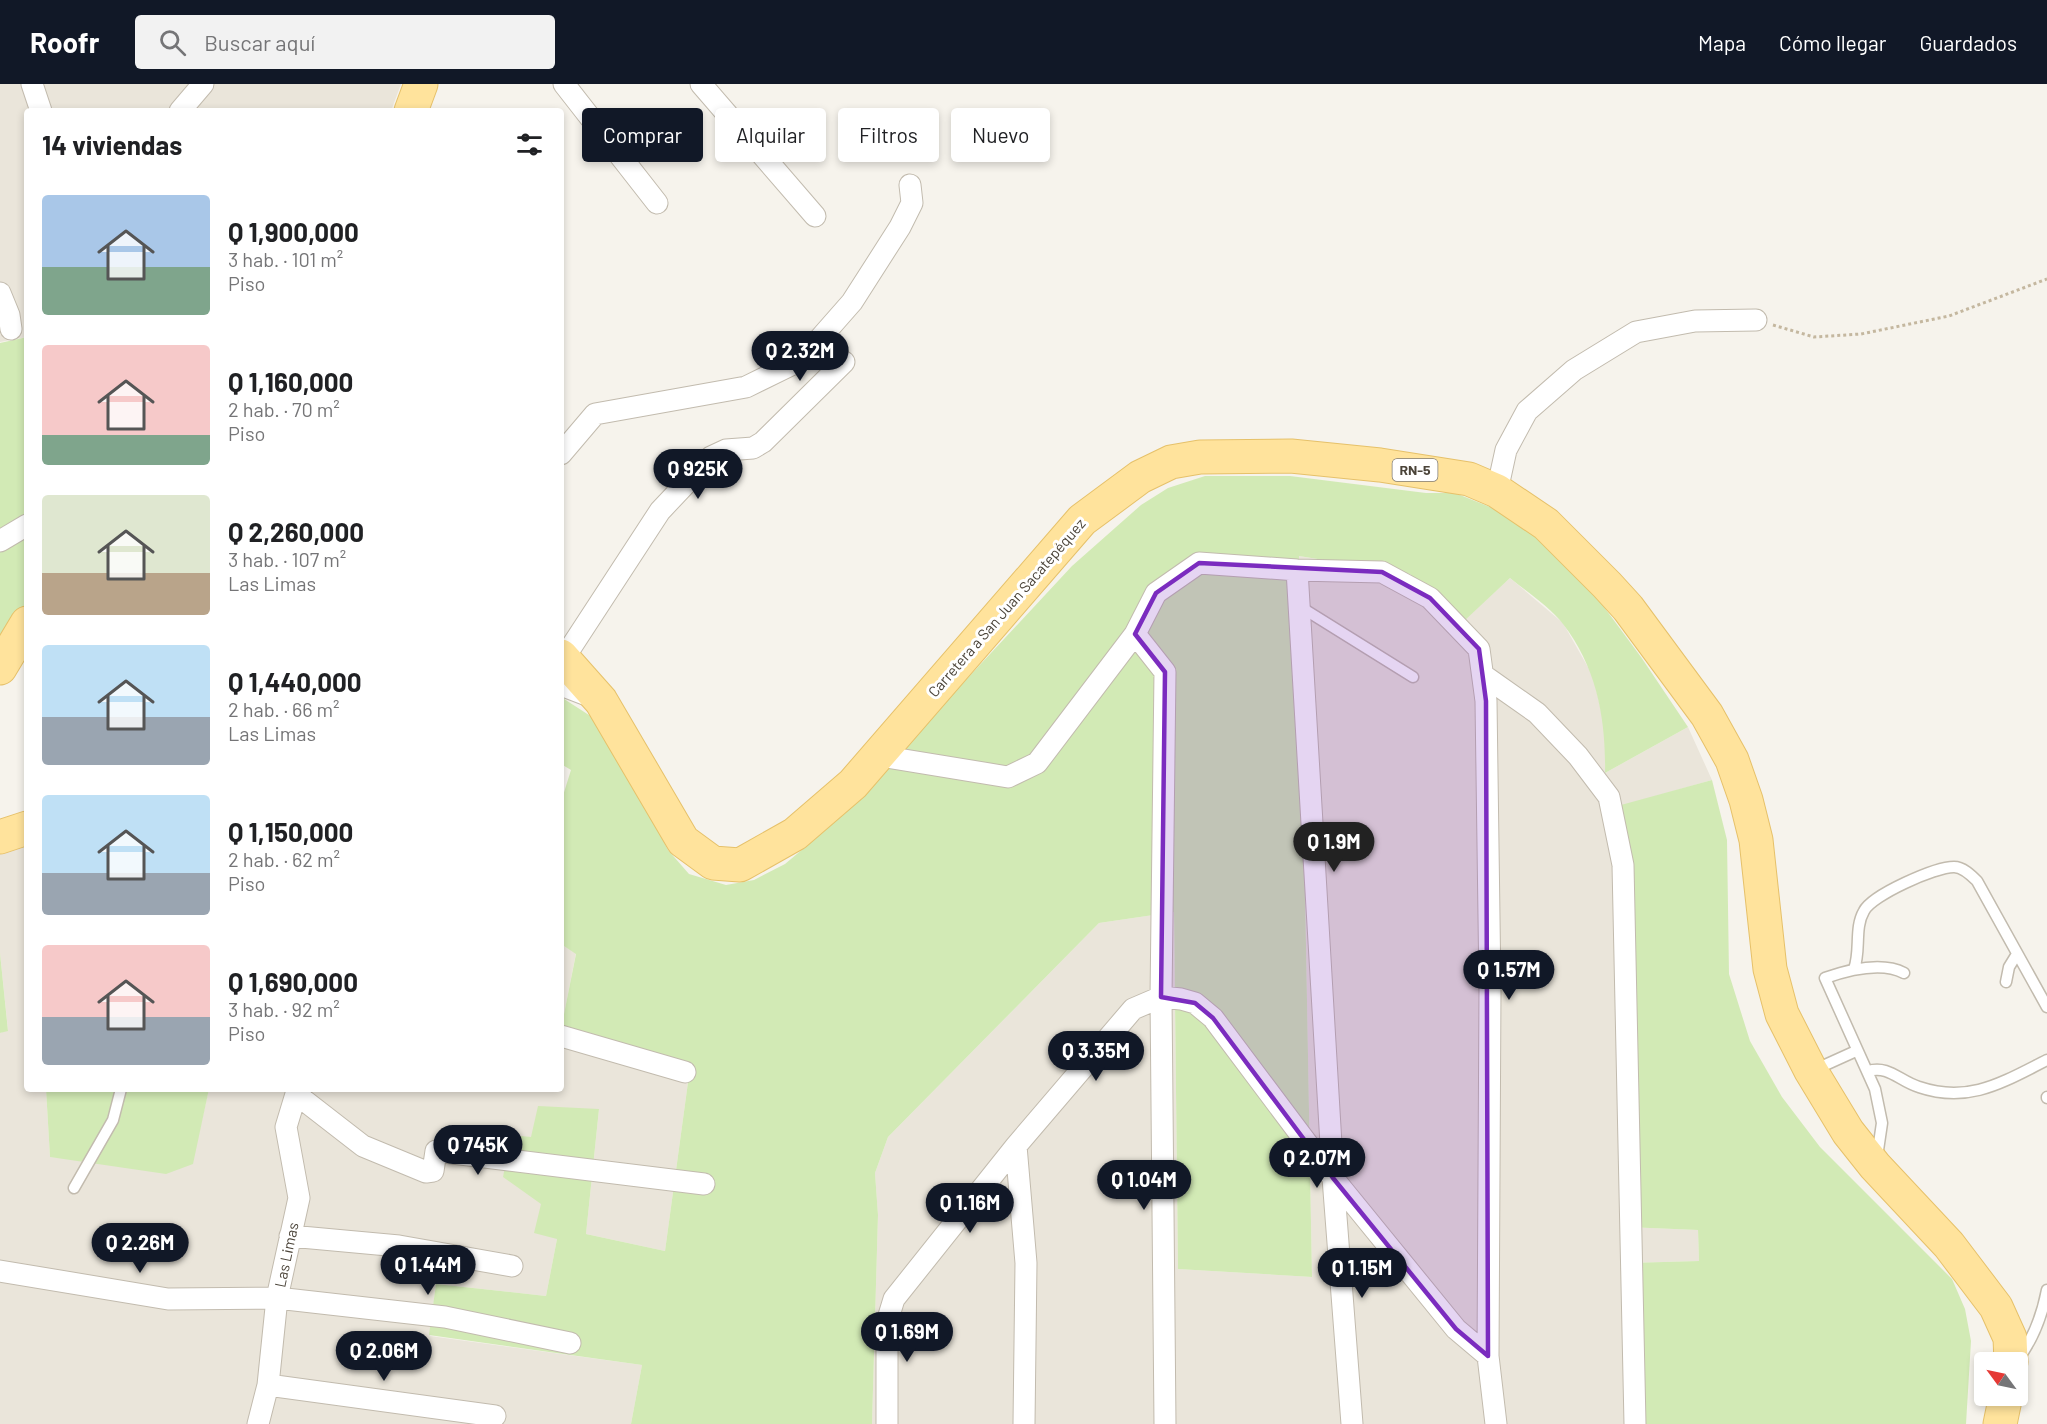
<!DOCTYPE html>
<html lang="es">
<head>
<meta charset="utf-8">
<style>
  :root { --surface:#fff; --page:#f2f2f2; --text:#202124; --muted:#757577; --accent:#111827 }
  body { margin:0; font-family:Barlow,sans-serif; background:var(--page); color:var(--text); height:100vh; display:flex; flex-direction:column; font-size:22px; white-space:nowrap }
  * { box-sizing:border-box; margin:0 }
  p { font-size:20px; color:var(--muted) }
  .icon { flex:none; width:33px; height:33px; fill:none; stroke:currentColor; stroke-width:2; stroke-linecap:round; stroke-linejoin:round }
  .map { position:relative; flex:1; overflow:hidden }
  .panel { position:absolute; left:24px; top:24px; width:540px; height:984px; display:flex; flex-direction:column; background:var(--surface); border-radius:6px; box-shadow:0 3px 9px #0003 }
  .panel>* { flex:none }
  .top-card { position:absolute; left:582px; top:24px; width:570px; height:54px; display:flex; gap:12px }
  .needle { width:39px; rotate:303deg }
  .buttons { position:absolute; left:1974px; top:1268px; display:grid; gap:12px }
  .buttons a { display:grid; place-items:center; width:54px; height:54px; border-radius:6px; background:var(--surface); box-shadow:0 3px 9px #0003; font-size:30px }
  .price { position:absolute; translate:-50% -51px; padding:0 14px; border-radius:21px; background:var(--accent); color:#fff; font-size:20px; line-height:39px; filter:drop-shadow(0 2px 3px #0008) }
  .price::after { content:''; position:absolute; left:50%; top:36px; width:18px; height:14px; margin-left:-9px; background:inherit; clip-path:polygon(0 0,100% 0,50% 100%) }
  .price.on { background:#222; color:#fff }
  ul { padding:0; list-style:none }
  li { display:flex; align-items:center; gap:18px; height:150px; padding:0 18px }
  li span { display:grid; place-items:center; flex:none; width:168px; height:120px; border-radius:6px; color:#555 }
  li>.icon { margin-inline-start:auto }
  span .icon { width:72px; height:72px; fill:#fffc; stroke-width:1 }
  li b { font-size:26px }
  h2 { display:flex; justify-content:space-between; align-items:center; height:72px; padding:0 18px; font-size:26px }
  .tag { padding:0 21px; border-radius:6px; background:var(--surface); box-shadow:0 3px 9px #0003; font-size:21px; line-height:54px }
  .tag.on { background:var(--accent); color:#fff }
  header { display:flex; align-items:center; gap:36px; box-sizing:border-box; height:84px; padding:0 30px; background:var(--accent); color:#fff }
  header strong { font-size:28px }
  nav { display:flex; gap:33px; margin-inline-start:auto; font-size:21px }
  .search { width:420px; height:54px; background:var(--page); display:flex; align-items:center; gap:15px; box-sizing:border-box; padding:0 21px; border-radius:6px; color:var(--muted); font-size:22px }
  .map>svg:first-child { display:block }
  .residential { fill:#eae5da }
  .green { fill:#d2eab5 }
  .lines { fill:none; stroke-linecap:round; stroke-linejoin:round }
  .service-casing { stroke:#c2bbae; stroke-width:13 }
  .minor-casing { stroke:#c2bbae; stroke-width:23 }
  .primary-casing { stroke:#e6c16a; stroke-width:35 }
  .path { stroke:#c4b79f; stroke-width:3; stroke-dasharray:3 3; stroke-linecap:butt }
  .service { stroke:#fff; stroke-width:10 }
  .minor { stroke:#fff; stroke-width:21 }
  .primary { stroke:#ffe39c; stroke-width:33 }
  .marked { fill:#7b2cbf; fill-opacity:0.2; stroke:#7b2cbf; stroke-width:4.5; stroke-linejoin:round }
  .labels { text-anchor:middle; stroke-width:6; stroke-linejoin:round; paint-order:stroke }
  .shield { fill:#fff; stroke:#817c74; stroke-width:1.5 }
  .shield-label { font-size:14px; font-weight:bold; fill:#4b4439 }
  .street-label { font-size:15px; fill:#4b4439; stroke:#fff }
</style>
</head>
<body>
<header>
<strong>Roofr</strong>
<div class="search"><svg class="icon" aria-label="search" viewBox="0 0 24 24"><circle cx="10" cy="10" r="6"/><path d="M15 15l6 6"/></svg>Buscar aquí</div>
<nav><a>Mapa</a><a>Cómo llegar</a><a>Guardados</a></nav>
</header>
<div class="map">
<svg width="2047" height="1340" viewBox="0 0 2047 1340">
  <rect width="100%" height="100%" fill="#f6f3ec"/>
  <path class="residential" d="M 0,0 L 401,0 L 391,27 L 27,27 L 27,253 L 0,258 Z
    M 1299,472 L 1410,490 L 1463,537 L 1510,494 L 1563,539 L 1593,592 L 1606,648 L 1605,689 L 1688,643 L 1712,696 L 1621,722 L 1627,1143 L 1698,1146 L 1699,1177 L 1628,1179 L 1636,1340 L 872,1340 L 878,1131 L 875,1089 L 888,1053 L 1099,839 L 1174,828 L 1178,1185 L 1312,1193 Z
    M 27,757 L 27,1005 L 46,1005 L 50,1073 L 192,1080 L 209,1005 L 561,1005 L 561,947 L 689,991 L 665,1167 L 586,1150 L 599,1025 L 541,1120 L 557,1155 L 546,1212 L 436,1200 L 430,1252 L 642,1281 L 631,1340 L 0,1340 L 0,949 L 8,946 L 0,869 L 0,769 Z
    M 561,860 L 576,869 L 564,931 L 561,930 Z"/>
  <path class="green" d="M 27,253 L 27,517 L 0,561 L 0,259 Z
    M 1205,392 L 1290,392 L 1426,409 L 1455,409 L 1495,425 L 1543,455 L 1587,500 L 1641,573 L 1688,643 L 1605,689 C 1606,635 1597,584 1563,540 C 1550,523 1527,508 1510,494 L 1463,538 L 1410,490 L 1299,472 L 1312,1193 L 1178,1185 L 1174,828 L 1099,839 L 888,1053 L 875,1089 L 878,1131 L 872,1340 L 631,1340 L 642,1281 L 429,1251 L 436,1200 L 546,1212 L 557,1155 L 534,1149 L 541,1120 L 503,1093 L 511,1051 L 531,1053 L 538,1022 L 599,1025 L 586,1150 L 665,1167 L 689,991 L 561,947 L 561,930 L 564,930 L 576,870 L 561,860 L 561,718 L 571,686 L 561,680 L 561,613 L 592,633 L 643,716 L 668,766 L 689,790 L 726,801 L 754,796 L 785,780 L 828,744 L 1072,482 L 1141,421 L 1168,404 Z
    M 1712,696 L 1727,756 L 1729,890 L 1750,957 L 1782,1013 L 1820,1063 L 1952,1195 L 1965,1225 L 1971,1257 L 1966,1340 L 1636,1340 L 1628,1179 L 1699,1177 L 1698,1146 L 1626,1143 L 1621,721 Z
    M 0,869 L 8,947 L 0,949 Z
    M 46,1005 L 209,1005 L 193,1080 L 166,1090 L 50,1073 Z"/>
  <g class="lines">
    <defs>
      <path id="service" d="M 1299,522 L 1413,593
        M 1854,885 C 1861,867 1854,844 1864,827 C 1872,811 1935,783 1954,783 C 1963,783 1971,791 1977,797 L 2047,923
        M 2006,898 L 2009,883 L 2017,870
        M 1814,986 L 1856,967
        M 1868,987 C 1889,981 1899,997 1919,1003 C 1969,1020 2003,998 2047,976
        M 2047,1013 L 2047,1014
        M 1877,1073 L 1882,1039 L 1875,1005 L 1825,894 C 1848,886 1881,877 1904,889
        M 74,1104 L 113,1036 L 121,1005
        M 2018,1275 C 2034,1254 2042,1232 2047,1206"/>
      <path id="minor" d="M 32,0 L 41,27
        M 564,0 L 657,119
        M 701,0 L 815,132
        M 180,27 L 203,0
        M 0,209 L 9,231 L 11,245
        M 561,370 L 595,330 L 746,303 L 801,276 L 852,218 L 900,143 L 912,119 L 910,101
        M 1497,407 L 1506,366 L 1527,327 L 1574,286 L 1636,248 L 1695,237 L 1756,236
        M 0,457 L 27,441
        M 1297,486 L 1333,1094 L 1352,1340
        M 1135,550 L 1165,588 L 1161,913 L 1165,1340
        M 564,574 L 660,427 L 711,373 L 726,366 L 753,364 L 763,358 L 844,278
        M 1483,591 L 1537,629 L 1578,672 L 1609,713 L 1623,781 L 1635,1340
        M 561,601 L 592,613
        M 880,672 L 1008,693 L 1037,679 L 1135,550 L 1156,509 L 1199,479 L 1297,486 L 1382,488 L 1430,514 L 1479,565 L 1486,617 L 1490,905 L 1488,1272 L 1496,1340
        M 561,952 L 685,988
        M 296,1010 L 363,1062 L 426,1088 L 433,1087 L 436,1067 L 704,1100
        M 1016,1062 L 1026,1179 L 1024,1340
        M 290,1152 L 399,1162 L 512,1182
        M 0,1187 L 168,1215 L 277,1214 L 445,1233 L 570,1259
        M 268,1301 L 495,1332
        M 258,1340 L 268,1301 L 277,1214 L 299,1114 L 286,1043 L 296,1010 L 301,1005
        M 887,1340 L 887,1238 L 894,1215 L 1016,1062 L 1133,925 L 1161,913 L 1181,915 L 1195,919 L 1213,934 L 1333,1094 L 1456,1245 L 1488,1272"/>
      <path id="primary" d="M 411,27 L 421,0
        M 561,572 L 601,617 L 683,757 L 713,779 L 740,781 L 795,750 L 853,700 L 1082,436 L 1140,393 L 1171,378 L 1200,373 L 1291,372 L 1380,381 L 1469,395 L 1497,407 L 1546,440 L 1607,501 L 1628,524 L 1707,631 L 1732,676 L 1746,716 L 1756,756 L 1770,885 L 1782,930 L 1811,987 L 1848,1048 L 1875,1082 L 1949,1161 L 1996,1223 L 2010,1254 L 2011,1278
        M 0,584 L 27,539
        M 0,753 L 27,744
        M 2000,1340 L 2006,1311"/>
    </defs>
    <use href="#service" class="service-casing"/>
    <use href="#minor" class="minor-casing"/>
    <use href="#primary" class="primary-casing"/>
    <path class="path" d="M 1773,241 L 1814,253 L 1861,250 L 1949,232 L 2047,195"/>
    <use href="#service" class="service"/>
    <use href="#minor" class="minor"/>
    <use href="#primary" class="primary"/>
  </g>
  <path class="marked" d="M 1199,479 L 1382,488 L 1430,514 L 1479,565 L 1486,617 L 1488,1272 L 1456,1245 L 1333,1094 L 1213,934 L 1195,919 L 1161,913 L 1165,588 L 1135,550 L 1156,509 Z"/>
  <g class="labels">
    <rect class="shield" x="1392.5" y="375" width="45" height="22" rx="4.5"/>
    <g class="shield-label">
      <text x="1415" y="391">RN-5</text>
    </g>
    <g class="street-label">
      <text transform="translate(1007 524) rotate(-49)" y="5">Carretera a San Juan Sacatepéquez</text>
      <text transform="translate(287 1171) rotate(-78)" y="5">Las Limas</text>
    </g>
  </g>
</svg>
<div class="buttons">
<a><svg class="needle" viewBox="-14 -14 28 28"><path d="M0-13l5 13h-10z" fill="#e53935"/><path d="M0 13l5-13h-10z" fill="#757577"/></svg></a>
</div>
<b class="price" style="left:800px;top:298px">Q 2.32M</b>
<b class="price" style="left:698px;top:416px">Q 925K</b>
<b class="price on" style="left:1334px;top:789px">Q 1.9M</b>
<b class="price" style="left:1509px;top:917px">Q 1.57M</b>
<b class="price" style="left:1096px;top:998px">Q 3.35M</b>
<b class="price" style="left:478px;top:1092px">Q 745K</b>
<b class="price" style="left:1317px;top:1105px">Q 2.07M</b>
<b class="price" style="left:1144px;top:1127px">Q 1.04M</b>
<b class="price" style="left:970px;top:1150px">Q 1.16M</b>
<b class="price" style="left:140px;top:1190px">Q 2.26M</b>
<b class="price" style="left:428px;top:1212px">Q 1.44M</b>
<b class="price" style="left:1362px;top:1215px">Q 1.15M</b>
<b class="price" style="left:907px;top:1279px">Q 1.69M</b>
<b class="price" style="left:384px;top:1298px">Q 2.06M</b>
<div class="top-card">
<a class="tag on">Comprar</a>
<a class="tag">Alquilar</a>
<a class="tag">Filtros</a>
<a class="tag">Nuevo</a>
</div>
<section class="panel">
<h2>14 viviendas<svg class="icon" aria-label="filters" viewBox="0 0 24 24"><path d="M4 7h16M4 17h16"/><circle cx="9" cy="7" r="2"/><circle cx="15" cy="17" r="2"/></svg></h2>
<ul>
<li><span style="background:linear-gradient(#a9c7e8 60%,#7fa58c 0)"><svg class="icon" aria-label="home" viewBox="0 0 24 24"><path d="M3 11l9-7 9 7M6 9v11h12V9"/></svg></span><div><b>Q 1,900,000</b><p>3 hab. · 101 m²</p><p>Piso</p></div></li>
<li><span style="background:linear-gradient(#f6c9c9 75%,#7fa58c 0)"><svg class="icon" aria-label="home" viewBox="0 0 24 24"><path d="M3 11l9-7 9 7M6 9v11h12V9"/></svg></span><div><b>Q 1,160,000</b><p>2 hab. · 70 m²</p><p>Piso</p></div></li>
<li><span style="background:linear-gradient(#dfe7d0 65%,#b9a48a 0)"><svg class="icon" aria-label="home" viewBox="0 0 24 24"><path d="M3 11l9-7 9 7M6 9v11h12V9"/></svg></span><div><b>Q 2,260,000</b><p>3 hab. · 107 m²</p><p>Las Limas</p></div></li>
<li><span style="background:linear-gradient(#bfe0f5 60%,#9aa5b1 0)"><svg class="icon" aria-label="home" viewBox="0 0 24 24"><path d="M3 11l9-7 9 7M6 9v11h12V9"/></svg></span><div><b>Q 1,440,000</b><p>2 hab. · 66 m²</p><p>Las Limas</p></div></li>
<li><span style="background:linear-gradient(#bfe0f5 65%,#9aa5b1 0)"><svg class="icon" aria-label="home" viewBox="0 0 24 24"><path d="M3 11l9-7 9 7M6 9v11h12V9"/></svg></span><div><b>Q 1,150,000</b><p>2 hab. · 62 m²</p><p>Piso</p></div></li>
<li><span style="background:linear-gradient(#f6c9c9 60%,#9aa5b1 0)"><svg class="icon" aria-label="home" viewBox="0 0 24 24"><path d="M3 11l9-7 9 7M6 9v11h12V9"/></svg></span><div><b>Q 1,690,000</b><p>3 hab. · 92 m²</p><p>Piso</p></div></li>
</ul>
</section>
</div>
</body>
</html>
